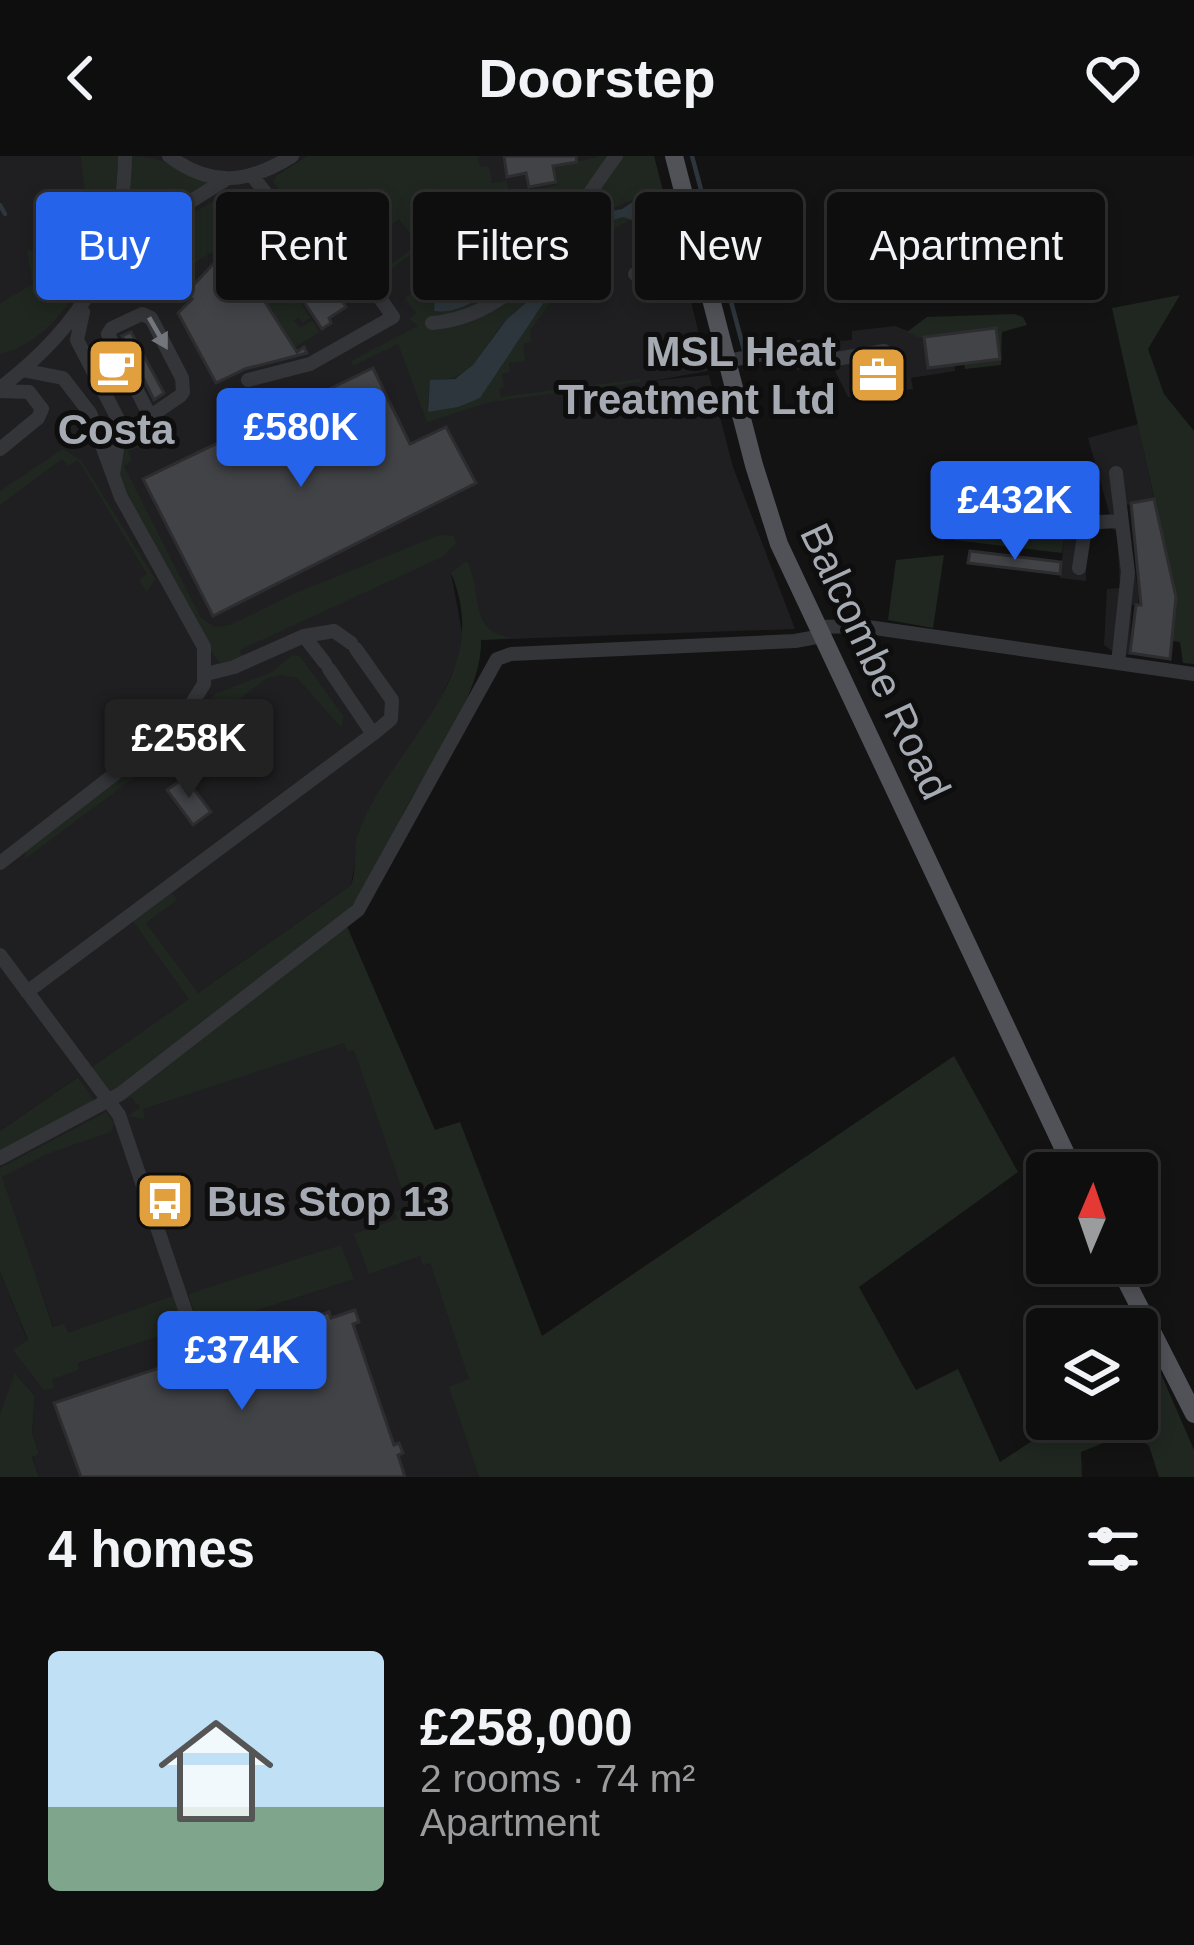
<!DOCTYPE html>
<html lang="en">
<head>
<meta charset="utf-8">
<style>
  :root { --surface:#0e0e0f; --page:#171718; --text:#f1f3f6; --muted:#9b9c9e; --line:#2e2e2f; --accent:#2563eb }
  body { margin:0; font-family:Arial,sans-serif; background:var(--page); color:var(--text); height:100vh; display:flex; flex-direction:column; font-size:45px; white-space:nowrap }
  * { box-sizing:border-box; margin:0 }
  p { font-size:39px; color:var(--muted) }
  .icon { flex:none; width:66px; height:66px; fill:none; stroke:currentColor; stroke-width:2; stroke-linecap:round; stroke-linejoin:round }
  .map { position:relative; height:1321px; overflow:hidden }
  .sheet { display:flex; flex-direction:column; background:var(--surface); flex:1 }
  .sheet>* { flex:none }
  .top-card { position:absolute; left:36px; top:36px; width:1122px; height:108px; display:flex; gap:24px }
  .needle { width:78px; rotate:2deg }
  .controls { position:absolute; left:1026px; top:996px; display:grid; gap:24px }
  .controls a { display:grid; place-items:center; width:132px; height:132px; border-radius:12px; background:var(--surface); box-shadow:0 6px 18px #0003,0 0 0 3px var(--line); font-size:60px }
  .price { position:absolute; translate:-50% -102px; padding:0 27px; border-radius:12px; background:var(--accent); color:#fff; font-size:39px; line-height:78px; filter:drop-shadow(0 3px 6px #0008) }
  .price::after { content:''; position:absolute; left:50%; top:72px; width:36px; height:27px; margin-left:-18px; background:inherit; clip-path:polygon(0 0,100% 0,50% 100%) }
  .price.current { background:#222; color:#fff }
  ul { padding:0; list-style:none }
  li { display:flex; align-items:center; gap:36px; height:300px; padding:0 48px }
  li span { display:grid; place-items:center; flex:none; width:336px; height:240px; border-radius:12px; color:#555 }
  li>.icon { margin-inline-start:auto }
  span .icon { width:144px; height:144px; fill:#fffc; stroke-width:1 }
  li b { font-size:51px }
  h2 { display:flex; justify-content:space-between; align-items:center; height:144px; padding:0 48px; font-size:51px }
  .tag { padding:0 42px; border-radius:12px; background:var(--surface); box-shadow:0 6px 18px #0003,0 0 0 3px var(--line); font-size:42px; line-height:108px }
  .tag.current { background:var(--accent); color:#fff }
  header { display:flex; justify-content:space-between; align-items:center; height:156px; padding:0 48px; background:var(--surface); font-size:54px; font-weight:600 }
  .map>svg:first-child { display:block }
  .built { fill:#1f1f21; fill-rule:evenodd }
  .green { fill:#1f2720; fill-rule:evenodd }
  .water { fill:#2d363c }
  .lines { fill:none; stroke-linecap:round; stroke-linejoin:round }
  .stream { stroke:#2d363c; stroke-width:4.5 }
  .building { fill:#424347; stroke:#2d2d30; stroke-width:3 }
  .minor { stroke:#343539; stroke-width:14 }
  .major { stroke:#505258; stroke-width:18 }
  .oneway { fill:#73767c }
  .labels { text-anchor:middle; stroke-width:10; stroke-linejoin:round; paint-order:stroke }
  .poi-label { font-size:42px; font-weight:bold; fill:#a6abb3; stroke:#0e0e0f; text-anchor:end }
  .street-label { font-size:42px; fill:#a6abb3; stroke:#0e0e0f }
</style>
</head>
<body>
<header><svg class="icon" aria-label="back" viewBox="0 0 24 24"><path d="M15 5l-7 7 7 7"/></svg>Doorstep<svg class="icon" aria-label="heart" viewBox="0 0 24 24"><path d="M12 20l-8-8c-3-5 5-10 8-4 3-6 11-1 8 4z"/></svg></header>
<div class="map">
<svg width="1194" height="1321" viewBox="0 0 1194 1321">
  <rect width="100%" height="100%" fill="#131314"/>
  <path class="built" d="M 0,0 L 80,0 L 87,41 L 65,94 L 43,99 L 33,129 L 0,147 Z
    M 103,0 L 307,0 L 277,19 L 289,47 L 293,44 L 320,76 L 367,43 L 400,59 L 315,0 L 654,0 L 675,83 L 633,108 L 642,121 L 680,101 L 708,215 L 652,225 L 709,219 L 733,311 L 795,473 L 480,484 L 471,424 L 451,417 L 462,476 L 459,503 L 438,548 L 362,669 L 351,729 L 92,912 L 131,940 L 354,884 L 470,1224 L 450,1232 L 479,1321 L 39,1321 L 32,1300 L 39,1298 L 32,1276 L 35,1240 L 16,1218 L 0,1258 L 0,1116 L 28,1185 L 58,1214 L 160,1179 L 162,1185 L 185,1177 L 173,1142 L 58,1184 L 0,1021 L 0,997 L 95,947 L 78,921 L 0,975 L 0,193 L 28,181 ZM 242,35 L 268,59 L 177,119 L 160,78 ZM 353,1123 L 201,1173 L 188,1138 L 189,1137 Z
    M 895,170 L 924,181 L 928,211 L 955,209 L 955,215 L 911,222 L 913,233 L 848,241 L 834,213 L 797,214 L 795,197 L 799,188 L 852,184 L 852,175 Z
    M 1138,268 L 1154,343 L 1123,350 L 1139,439 L 1138,449 L 1132,449 L 1129,499 L 1115,497 L 1104,489 L 1107,433 L 1120,432 L 1117,375 L 1109,371 L 1087,376 L 1086,425 L 1060,422 L 1064,383 L 1072,383 L 1082,371 L 1110,360 L 1088,282 Z"/>
  <path class="green" d="M 80,0 L 118,0 C 120,66 72,183 0,198 L 0,147 L 33,128 L 27,95 L 41,92 L 43,99 L 64,94 L 58,62 L 76,58 L 74,43 L 86,41 Z
    M 132,0 C 159,0 184,14 208,27 L 131,72 L 126,64 Z
    M 307,0 L 478,0 L 480,11 L 489,10 L 492,27 L 507,25 L 509,37 L 529,34 L 533,55 L 539,54 L 533,50 L 531,34 L 558,29 L 555,11 L 601,0 L 654,0 L 675,83 L 665,68 L 646,77 L 631,64 L 596,82 L 530,175 L 531,186 L 523,188 L 525,205 L 509,207 L 510,216 L 502,218 L 504,231 L 499,233 L 501,241 L 640,223 L 640,226 L 490,246 L 427,266 L 398,188 L 353,210 L 351,205 L 418,170 L 409,163 L 416,157 L 405,142 L 430,124 L 424,116 L 431,110 L 417,94 L 379,122 L 377,119 L 418,88 L 399,63 L 359,92 L 386,68 L 368,43 L 320,76 L 315,73 L 273,26 L 277,19 ZM 642,40 L 632,55 L 653,72 L 623,61 L 595,70 L 480,242 L 427,252 L 430,225 C 479,224 479,194 507,163 C 520,149 538,141 550,125 C 563,107 568,85 583,68 C 587,63 634,43 642,40 Z
    M 246,35 L 269,59 L 177,119 L 147,91 C 165,71 220,38 246,35 Z
    M 259,128 L 280,149 L 291,141 L 295,146 L 299,144 L 310,162 L 302,167 L 299,161 L 294,165 L 301,172 L 312,164 L 320,176 L 294,192 L 255,131 Z
    M 1180,139 L 1148,193 L 1164,238 L 1194,275 L 1194,508 L 1183,507 L 1180,486 L 1172,485 L 1176,441 L 1112,152 Z
    M 1015,158 L 1023,161 L 1027,169 L 1002,176 L 1001,209 L 965,213 L 964,207 L 996,173 L 920,182 L 907,176 L 927,161 Z
    M 154,273 L 156,276 L 144,283 L 147,288 L 128,295 L 132,305 L 124,310 L 201,462 L 214,471 L 230,469 L 291,439 L 439,379 L 454,380 L 456,388 L 442,401 L 240,494 L 242,501 L 221,507 C 203,493 130,346 119,317 L 127,284 Z
    M 63,293 L 81,304 L 155,423 L 147,436 L 139,424 L 147,418 L 78,304 L 68,310 L 62,303 L 0,349 L 0,335 Z
    M 951,370 L 1064,383 L 1062,397 L 954,384 Z
    M 944,399 L 933,472 L 888,464 L 896,404 Z
    M 467,405 C 484,437 466,478 515,482 L 481,484 C 483,534 433,604 409,647 C 388,685 372,727 343,761 L 435,974 L 460,966 L 542,1180 L 954,900 L 1018,1016 L 859,1131 L 916,1234 L 958,1213 L 1000,1306 L 1066,1263 L 1130,1263 L 1125,1266 L 1121,1280 L 1081,1296 L 1082,1321 L 479,1321 L 449,1231 L 469,1223 L 430,1107 L 423,1109 L 420,1100 L 369,1118 L 354,1078 L 397,1063 L 395,1056 L 408,1050 L 354,894 L 348,895 L 344,887 L 143,953 L 145,963 L 128,960 L 140,951 L 131,941 L 119,947 L 91,912 L 189,843 L 133,765 L 172,737 L 177,744 L 146,767 L 198,837 L 351,729 C 358,712 352,692 359,675 C 393,586 496,523 451,417 Z
    M 292,499 L 300,500 L 344,561 L 341,571 L 297,522 L 280,519 L 266,523 L 25,703 L 26,692 L 197,562 L 215,538 L 272,516 Z
    M 78,921 L 96,947 L 0,997 L 0,975 Z
    M 106,956 L 114,967 L 111,976 L 47,998 L 2,1021 L 53,1171 L 64,1168 L 68,1177 L 173,1140 L 185,1178 L 162,1185 L 159,1180 L 78,1207 L 79,1214 L 52,1223 L 54,1232 L 44,1234 L 13,1194 L 28,1184 L 0,1116 L 0,1012 Z
    M 341,1089 L 354,1123 L 200,1173 L 188,1138 Z
    M 1155,1204 L 1194,1294 L 1194,1321 L 1159,1321 L 1149,1290 L 1136,1281 L 1151,1275 L 1153,1259 L 1137,1260 L 1137,1216 Z
    M 15,1217 L 35,1240 L 32,1276 L 39,1298 L 32,1301 L 39,1321 L 0,1321 L 0,1258 Z"/>
  <path class="water" d="M 642,40 L 632,55 L 654,72 L 623,61 L 595,70 L 480,242 L 458,251 L 428,256 L 430,224 L 455,223 L 473,209 L 507,163 L 549,127 L 585,66 L 596,58 L 622,53 Z
    M 508,106 L 513,109 L 512,117 C 489,135 465,159 434,155 L 435,143 L 471,119 Z"/>
  <g class="lines">
    <path class="stream" d="M 692,0 L 744,194
      M 0,49 L 5,58"/>
  </g>
  <path class="building" d="M 504,0 L 576,0 L 577,6 L 553,10 L 556,26 L 529,31 L 526,17 L 507,21 Z
    M 233,87 L 254,105 L 245,115 L 297,196 L 304,191 L 307,197 L 245,213 L 216,227 L 178,157 L 192,143 L 186,137 Z
    M 328,123 L 346,151 L 329,162 L 331,167 L 322,173 L 303,144 Z
    M 996,172 L 1000,203 L 928,212 L 924,181 Z
    M 131,176 L 164,237 L 154,244 L 122,180 Z
    M 899,205 L 901,220 L 893,221 L 895,232 L 859,237 L 856,211 Z
    M 373,212 L 410,288 L 446,271 L 476,327 L 213,460 L 143,323 Z
    M 1154,343 L 1176,441 L 1170,503 L 1130,497 L 1136,449 L 1141,449 L 1131,347 Z
    M 970,395 L 1061,406 L 1060,418 L 968,407 Z
    M 185,621 L 211,656 L 193,669 L 167,634 Z
    M 355,1154 L 359,1166 L 353,1168 L 394,1289 L 399,1287 L 403,1297 L 398,1299 L 405,1321 L 81,1321 L 54,1247 L 192,1201 L 200,1203 L 208,1196 L 329,1156 L 331,1162 Z"/>
  <g class="lines">
    <path class="minor" d="M 169,0 C 211,32 249,27 292,0
      M 112,94 L 225,24
      M 635,118 L 664,101 L 698,91
      M 83,156 L 77,184 L 121,269 L 113,319
      M 432,167 C 526,159 565,67 616,0
      M 727,205 L 799,191 L 810,194 L 824,205 L 884,195
      M 248,224 L 310,208 L 393,161 L 340,84 L 326,90 L 300,80 L 253,21
      M 0,232 C 80,171 124,102 125,0
      M 0,235 L 29,236 L 42,253 L 38,262 L 0,293
      M 99,284 L 130,274 L 180,240 L 183,236 L 182,222 L 151,162 L 142,158 L 112,172 L 108,178 L 150,260
      M 1116,317 L 1128,416 L 1118,507
      M 1079,412 L 1085,373 L 1099,366 L 1120,365
      M 817,471 L 861,470 L 1194,518
      M 304,480 L 334,475 L 351,487
      M 356,493 L 392,544 L 391,563 L 373,578
      M 206,518 L 234,511 L 304,480 L 325,507
      M 0,707 L 179,568 L 204,528 L 204,491 L 121,341 L 90,257 L 63,222 L 22,214
      M 0,799 L 119,959 L 198,1192
      M 27,836 L 373,578 L 329,513
      M 0,1002 L 120,938 L 358,754 L 497,503 L 511,498 L 795,485 L 822,480"/>
    <path class="major" d="M 674,0 L 754,309 L 779,388 L 1075,1017
      M 1117,1107 L 1194,1258"/>
  </g>
  <defs><path id="oneway-solid" d="M-6-.8H1V-3.2L6.5 0L1 3.2V.8H-6Z" transform="scale(3)"/></defs>
  <use class="oneway" href="#oneway-solid" transform="translate(158 177) rotate(60)"/>
  <defs>
    <symbol id="cafe-square" viewBox="-11 -11 22 22"><rect x="-9" y="-9" width="18" height="18" rx="4" fill="#e19f3e" stroke="#0e0e0f"/><path d="M-5.5-4.5H6V0H3Q3 3.5 0 3.5H-2.5Q-5.5 3.5-5.5 0ZM3-3.2v2h1.7v-2ZM-6 4.5H4V6H-6Z" fill="#fff"/></symbol>
    <symbol id="office-square" viewBox="-11 -11 22 22"><rect x="-9" y="-9" width="18" height="18" rx="4" fill="#e19f3e" stroke="#0e0e0f"/><path d="M-6-3h4V-5.5h4V-3h4V5H-6ZM-1-4.5V-3h2v-1.5ZM-6 0V1H6V0Z" fill="#fff"/></symbol>
    <symbol id="bus-square" viewBox="-11 -11 22 22"><rect x="-9" y="-9" width="18" height="18" rx="4" fill="#e19f3e" stroke="#0e0e0f"/><path d="M-5-6H5V4H4V6H2V4H-2V6H-4V4H-5ZM-3.5-4V0h7V-4ZM-3.5 1.2v1.5H-2V1.2ZM2 1.2v1.5H3.5V1.2Z" fill="#fff"/></symbol>
  </defs>
  <g fill-rule="evenodd">
    <use href="#cafe-square" x="83" y="178" width="66" height="66"/>
    <use href="#office-square" x="845" y="186" width="66" height="66"/>
    <use href="#bus-square" x="132" y="1012" width="66" height="66"/>
  </g>
  <g class="labels">
    <g class="poi-label">
      <text x="836" y="210">MSL Heat<tspan x="836" dy="48">Treatment Ltd</tspan></text>
      <text x="116" y="288" text-anchor="middle">Costa</text>
      <text x="207" y="1060" text-anchor="start">Bus Stop 13</text>
    </g>
    <g class="street-label">
      <text transform="translate(876 505) rotate(65)" y="15">Balcombe Road</text>
    </g>
  </g>
</svg>
<div class="controls">
<a><svg class="needle" viewBox="-14 -14 28 28"><path d="M0-13l5 13h-10z" fill="#e53935"/><path d="M0 13l5-13h-10z" fill="#9b9c9e"/></svg></a>
<a><svg class="icon" aria-label="layers" viewBox="0 0 24 24"><path d="M12 4l9 5-9 5-9-5zM3 14l9 5 9-5"/></svg></a>
</div>
<b class="price" style="left:301px;top:334px">£580K</b>
<b class="price" style="left:1015px;top:407px">£432K</b>
<b class="price current" style="left:189px;top:645px">£258K</b>
<b class="price" style="left:242px;top:1257px">£374K</b>
<div class="top-card">
<a class="tag current">Buy</a>
<a class="tag">Rent</a>
<a class="tag">Filters</a>
<a class="tag">New</a>
<a class="tag">Apartment</a>
</div>
</div>
<section class="sheet">
<h2>4 homes<svg class="icon" aria-label="filters" viewBox="0 0 24 24"><path d="M4 7h16M4 17h16"/><circle cx="9" cy="7" r="2"/><circle cx="15" cy="17" r="2"/></svg></h2>
<ul>
<li><span style="background:linear-gradient(#bfe0f5 65%,#7fa58c 0)"><svg class="icon" aria-label="home" viewBox="0 0 24 24"><path d="M3 11l9-7 9 7M6 9v11h12V9"/></svg></span><div><b>£258,000</b><p>2 rooms · 74 m²</p><p>Apartment</p></div></li>
</ul>
</section>
</body>
</html>
